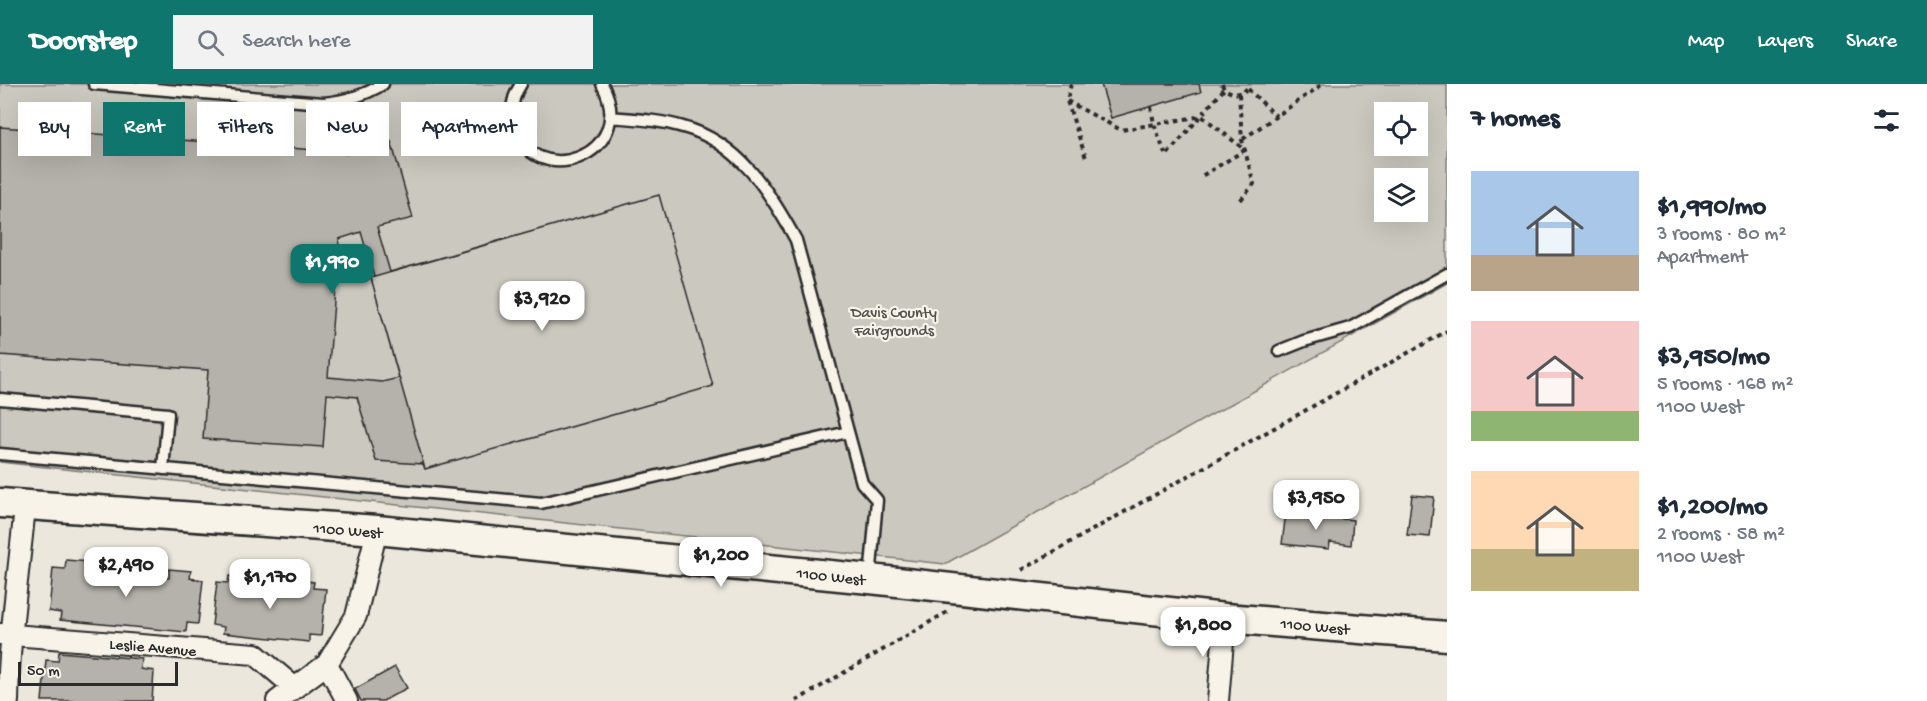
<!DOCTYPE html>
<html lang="en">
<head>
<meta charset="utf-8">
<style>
  :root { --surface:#fff; --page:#f2f2f3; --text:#1f2937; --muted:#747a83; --accent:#0f766e }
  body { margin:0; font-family:"Gochi Hand",sans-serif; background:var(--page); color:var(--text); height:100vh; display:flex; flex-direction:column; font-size:22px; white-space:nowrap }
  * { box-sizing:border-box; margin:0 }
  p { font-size:20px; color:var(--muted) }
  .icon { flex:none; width:33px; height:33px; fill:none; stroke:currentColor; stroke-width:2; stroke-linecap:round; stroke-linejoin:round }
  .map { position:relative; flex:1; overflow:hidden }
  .side { display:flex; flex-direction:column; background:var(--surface); width:480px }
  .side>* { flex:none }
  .top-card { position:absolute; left:18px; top:18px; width:570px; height:54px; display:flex; gap:12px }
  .controls { position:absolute; left:1374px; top:18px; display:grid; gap:12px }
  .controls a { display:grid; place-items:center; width:54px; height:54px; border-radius:0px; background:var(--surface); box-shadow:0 6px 24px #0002; font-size:30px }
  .scale { position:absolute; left:18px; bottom:15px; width:160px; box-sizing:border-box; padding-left:6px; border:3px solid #2b2b2b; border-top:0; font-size:16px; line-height:21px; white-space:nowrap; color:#2b2b2b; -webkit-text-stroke:4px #f7f3e8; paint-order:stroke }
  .price { position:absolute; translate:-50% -51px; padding:0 14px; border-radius:12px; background:#fff; color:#222; font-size:20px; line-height:39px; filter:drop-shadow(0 2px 3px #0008) }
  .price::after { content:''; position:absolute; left:50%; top:36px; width:18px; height:14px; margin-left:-9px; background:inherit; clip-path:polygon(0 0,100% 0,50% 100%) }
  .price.selected { background:var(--accent); color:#fff }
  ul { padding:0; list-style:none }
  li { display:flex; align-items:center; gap:18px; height:150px; padding:0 24px }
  li span { display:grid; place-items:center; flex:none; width:168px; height:120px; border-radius:0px; color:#555 }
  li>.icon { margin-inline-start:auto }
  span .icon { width:72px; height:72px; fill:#fffc; stroke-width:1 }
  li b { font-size:26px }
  h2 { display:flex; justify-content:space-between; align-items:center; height:72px; padding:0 24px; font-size:26px }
  .chip { padding:0 21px; border-radius:0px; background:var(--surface); box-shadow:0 6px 24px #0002; font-size:21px; line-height:54px }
  .chip.selected { background:var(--accent); color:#fff }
  header { display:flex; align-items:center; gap:36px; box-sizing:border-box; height:84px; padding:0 30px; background:var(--accent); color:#fff }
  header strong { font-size:28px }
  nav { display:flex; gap:33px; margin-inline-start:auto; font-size:21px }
  .search { width:420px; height:54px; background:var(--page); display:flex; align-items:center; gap:15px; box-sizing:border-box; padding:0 21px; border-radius:0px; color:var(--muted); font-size:22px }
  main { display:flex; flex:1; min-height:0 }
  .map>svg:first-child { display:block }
  .green { fill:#cbc8bf; stroke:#7b7a75; stroke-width:1.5; fill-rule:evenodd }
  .building { fill:#b5b2ab; stroke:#2b2b2b; stroke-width:1.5; fill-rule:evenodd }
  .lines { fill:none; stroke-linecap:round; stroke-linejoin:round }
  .lane-casing { stroke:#2b2b2b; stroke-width:15 }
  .street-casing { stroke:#2b2b2b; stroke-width:24 }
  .secondary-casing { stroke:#2b2b2b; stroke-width:33 }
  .path { stroke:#2b2b2b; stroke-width:4; stroke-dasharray:4.5 4.5; stroke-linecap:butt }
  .lane { stroke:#f7f3e8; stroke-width:10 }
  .street { stroke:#f7f3e8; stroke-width:20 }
  .secondary { stroke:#f7f3e8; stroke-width:28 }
  .labels { text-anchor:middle; stroke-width:4.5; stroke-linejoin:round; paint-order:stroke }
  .park-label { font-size:16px; fill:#535250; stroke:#f7f3e8 }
  .street-label { font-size:16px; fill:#2b2b2b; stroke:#f7f3e8 }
</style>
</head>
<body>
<header>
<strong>Doorstep</strong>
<div class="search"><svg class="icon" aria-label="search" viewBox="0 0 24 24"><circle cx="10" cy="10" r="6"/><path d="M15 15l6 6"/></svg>Search here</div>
<nav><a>Map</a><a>Layers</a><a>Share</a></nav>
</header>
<main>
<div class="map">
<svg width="1447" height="617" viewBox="0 0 1447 617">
  <rect width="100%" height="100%" fill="#ebe7dd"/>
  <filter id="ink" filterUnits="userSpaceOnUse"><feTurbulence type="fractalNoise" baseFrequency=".0167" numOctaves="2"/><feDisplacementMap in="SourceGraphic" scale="12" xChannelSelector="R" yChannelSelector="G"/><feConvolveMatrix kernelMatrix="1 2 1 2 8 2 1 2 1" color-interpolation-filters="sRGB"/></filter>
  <g filter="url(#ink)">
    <path class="green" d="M 0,0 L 1447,0 L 1447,199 L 945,480 L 0,378 ZM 1384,28 L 1418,28 L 1418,62 L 1384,62 ZM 1384,94 L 1418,94 L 1418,128 L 1384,128 Z"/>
    <path class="building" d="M 1101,0 L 1199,0 L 1201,8 L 1111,34 Z
      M 0,43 L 344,68 L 345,70 L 391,57 L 413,134 L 377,143 L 390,188 L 659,111 L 713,302 L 425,385 L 423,380 L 376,377 L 357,313 L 327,310 L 323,363 L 203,355 L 208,286 L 0,271 ZM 361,148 L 374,193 L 371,194 L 399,294 L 382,298 L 328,293 L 339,155 Z
      M 659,111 L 713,302 L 425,385 L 371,194 Z
      M 1412,411 L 1434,413 L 1430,453 L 1407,451 Z
      M 1286,428 L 1353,436 L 1351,461 L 1330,458 L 1329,465 L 1282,460 Z
      M 66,476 L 89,478 L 88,486 L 169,494 L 169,485 L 191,487 L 190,494 L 203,496 L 198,540 L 187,539 L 186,548 L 60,536 L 61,529 L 49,527 L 53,484 L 65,485 Z
      M 229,492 L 249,494 L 249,501 L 289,505 L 291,495 L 314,498 L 313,504 L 326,505 L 321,552 L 309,551 L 309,558 L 223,549 L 224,543 L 212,541 L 217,498 L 228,499 Z
      M 59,568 L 142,575 L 141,585 L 154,587 L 152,617 L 42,617 L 46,576 L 58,577 Z
      M 395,583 L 407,604 L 383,617 L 361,617 L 355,605 Z"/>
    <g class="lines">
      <defs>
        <path id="lane" d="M 94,0 L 323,19 C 345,17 364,12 383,0
          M 521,0 C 513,12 510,26 514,40 C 531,110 641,72 602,0
          M 610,33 C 634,35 660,36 683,43 C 739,58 770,108 796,156 L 862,399 L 877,416 L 870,495
          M 1279,267 L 1304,257 L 1350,244 L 1447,190
          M 0,315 L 168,330 L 163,385
          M 0,370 L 541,419 L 848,348"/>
        <path id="street" d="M 0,550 L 255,570 L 295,604
          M 327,580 L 347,617
          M 8,617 C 9,552 19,487 25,422
          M 277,617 L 327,580 L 356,532 L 377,446
          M 1218,617 L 1225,534"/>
        <path id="secondary" d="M 0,419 L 377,446 L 870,495 L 1225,534 L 1447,552"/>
      </defs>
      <use href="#lane" class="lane-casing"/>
      <use href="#street" class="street-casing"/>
      <use href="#secondary" class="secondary-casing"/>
      <path class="path" d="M 1071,0 L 1067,17 L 1086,74
        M 1222,0 L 1224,5 L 1234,10 L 1244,8 L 1250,0
        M 1248,5 L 1276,32
        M 1239,10 L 1242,56 L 1254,100 L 1239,118
        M 1067,17 L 1121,46 L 1202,32 L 1245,66 L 1200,93
        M 1151,23 L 1154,40 L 1166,72 L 1224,5
        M 1243,55 L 1323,0
        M 1021,486 L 1447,247
        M 796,617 L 947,528"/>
      <use href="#lane" class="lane"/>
      <use href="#street" class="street"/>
      <use href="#secondary" class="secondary"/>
    </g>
  </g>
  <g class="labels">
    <g class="park-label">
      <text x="894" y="233">Davis County<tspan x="894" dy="18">Fairgrounds</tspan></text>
    </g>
    <g class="street-label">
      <text transform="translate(348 445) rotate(4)" y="6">1100 West</text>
      <text transform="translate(831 491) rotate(6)" y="6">1100 West</text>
      <text transform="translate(1315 541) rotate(5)" y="6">1100 West</text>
      <text transform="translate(153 562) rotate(5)" y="6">Leslie Avenue</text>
    </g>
  </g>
</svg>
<div class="controls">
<a><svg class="icon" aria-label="locate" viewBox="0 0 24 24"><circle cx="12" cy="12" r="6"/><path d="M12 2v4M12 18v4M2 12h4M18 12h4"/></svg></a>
<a><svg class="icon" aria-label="layers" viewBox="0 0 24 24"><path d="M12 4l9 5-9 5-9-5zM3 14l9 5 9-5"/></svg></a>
</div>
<div class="scale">50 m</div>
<b class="price selected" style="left:332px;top:211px">$1,990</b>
<b class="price" style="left:542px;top:248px">$3,920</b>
<b class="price" style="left:1316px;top:447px">$3,950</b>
<b class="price" style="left:721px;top:504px">$1,200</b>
<b class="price" style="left:126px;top:514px">$2,490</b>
<b class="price" style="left:270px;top:526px">$1,170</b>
<b class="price" style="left:1203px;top:574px">$1,800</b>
<div class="top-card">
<a class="chip">Buy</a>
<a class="chip selected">Rent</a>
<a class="chip">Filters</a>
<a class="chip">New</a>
<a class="chip">Apartment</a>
</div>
</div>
<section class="side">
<h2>7 homes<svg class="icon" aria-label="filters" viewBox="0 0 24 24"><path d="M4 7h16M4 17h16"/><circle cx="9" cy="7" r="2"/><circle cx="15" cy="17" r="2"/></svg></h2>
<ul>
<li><span style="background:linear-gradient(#a9c7e8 70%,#b9a48a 0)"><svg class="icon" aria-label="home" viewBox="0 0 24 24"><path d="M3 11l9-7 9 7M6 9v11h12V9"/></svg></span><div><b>$1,990/mo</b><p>3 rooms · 80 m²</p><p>Apartment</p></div></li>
<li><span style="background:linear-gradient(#f6c9c9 75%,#8fb573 0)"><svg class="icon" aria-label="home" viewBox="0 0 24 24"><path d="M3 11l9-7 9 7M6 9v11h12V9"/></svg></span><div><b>$3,950/mo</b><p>5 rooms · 168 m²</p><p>1100 West</p></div></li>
<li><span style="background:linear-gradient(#ffd9b3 65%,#c2b280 0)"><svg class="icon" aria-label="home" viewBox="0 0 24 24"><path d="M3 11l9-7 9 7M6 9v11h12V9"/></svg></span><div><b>$1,200/mo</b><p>2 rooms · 58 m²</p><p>1100 West</p></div></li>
</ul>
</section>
</main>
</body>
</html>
